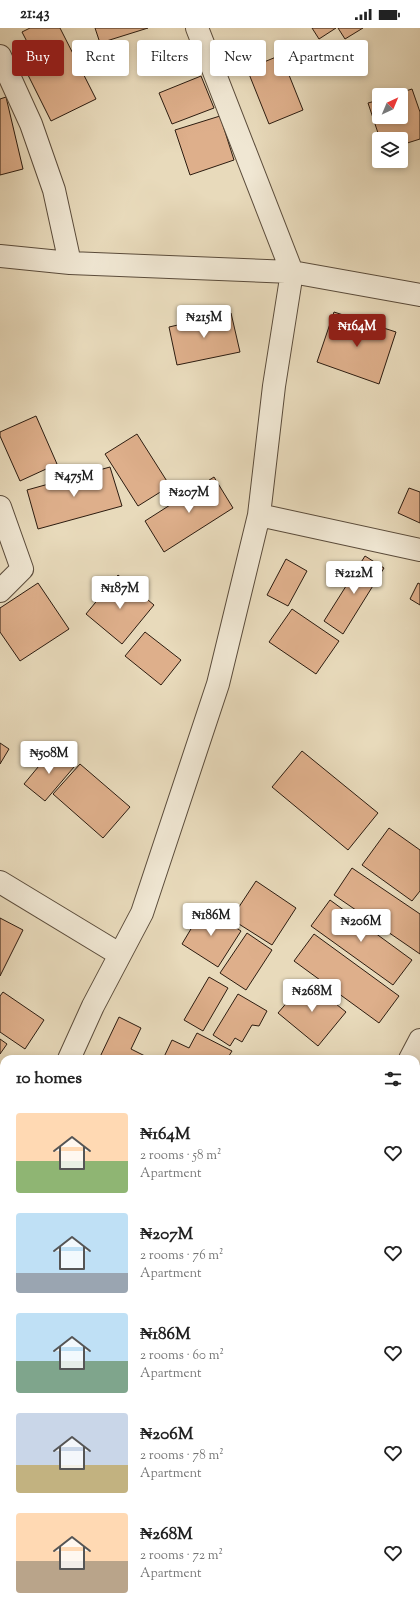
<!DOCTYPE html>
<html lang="en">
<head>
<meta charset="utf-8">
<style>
  :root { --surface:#fff; --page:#f2f2f2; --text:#222; --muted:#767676; --accent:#8f2418 }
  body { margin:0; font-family:"Sorts Mill Goudy",serif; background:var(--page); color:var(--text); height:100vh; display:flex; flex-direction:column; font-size:15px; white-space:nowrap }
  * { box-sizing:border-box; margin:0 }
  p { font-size:13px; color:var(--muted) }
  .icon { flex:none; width:22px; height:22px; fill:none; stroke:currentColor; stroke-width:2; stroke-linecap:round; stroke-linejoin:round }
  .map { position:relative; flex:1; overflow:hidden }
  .details { position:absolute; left:0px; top:1027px; width:420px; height:556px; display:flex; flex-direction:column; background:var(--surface); border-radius:12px 12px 0 0; box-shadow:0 2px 6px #0003 }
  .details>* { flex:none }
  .banner { position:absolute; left:12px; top:12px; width:396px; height:36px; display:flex; gap:8px }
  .needle { width:26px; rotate:44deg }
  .fabs { position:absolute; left:372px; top:60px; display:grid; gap:8px }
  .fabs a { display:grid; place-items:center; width:36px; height:36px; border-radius:4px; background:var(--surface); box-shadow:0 2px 6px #0003; font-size:20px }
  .price { position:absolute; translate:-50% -34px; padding:0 9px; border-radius:4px; background:#fff; color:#222; font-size:13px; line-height:26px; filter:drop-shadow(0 1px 2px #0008) }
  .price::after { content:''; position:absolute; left:50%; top:24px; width:12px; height:9px; margin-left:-6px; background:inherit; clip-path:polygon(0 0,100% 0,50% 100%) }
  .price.active { background:var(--accent); color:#fff }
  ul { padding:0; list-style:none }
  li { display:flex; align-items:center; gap:12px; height:100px; padding:0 16px }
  li span { display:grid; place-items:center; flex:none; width:112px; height:80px; border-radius:4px; color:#555 }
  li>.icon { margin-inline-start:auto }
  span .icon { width:48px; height:48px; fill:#fffc; stroke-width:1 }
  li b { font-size:17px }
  h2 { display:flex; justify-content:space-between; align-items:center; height:48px; padding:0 16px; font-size:17px }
  .chip { padding:0 14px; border-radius:4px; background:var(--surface); box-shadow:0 2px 6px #0003; font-size:14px; line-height:36px }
  .chip.active { background:var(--accent); color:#fff }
  .status { display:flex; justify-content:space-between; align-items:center; height:28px; padding:0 20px; background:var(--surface); direction:ltr }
  .status svg { height:11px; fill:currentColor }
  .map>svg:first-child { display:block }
  .building { fill:#deaf8b; stroke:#2c1c10 }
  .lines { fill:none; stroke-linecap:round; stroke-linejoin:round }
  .minor-casing { stroke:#5b4c3b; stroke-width:24 }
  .minor { stroke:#f0e7d3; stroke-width:22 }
</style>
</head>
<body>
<div class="status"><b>21:43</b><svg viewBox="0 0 49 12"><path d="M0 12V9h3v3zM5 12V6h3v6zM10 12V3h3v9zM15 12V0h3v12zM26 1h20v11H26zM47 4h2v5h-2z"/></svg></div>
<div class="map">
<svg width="420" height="1583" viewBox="0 0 420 1583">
  <rect width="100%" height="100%" fill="#e8dabb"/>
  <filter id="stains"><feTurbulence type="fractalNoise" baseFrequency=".005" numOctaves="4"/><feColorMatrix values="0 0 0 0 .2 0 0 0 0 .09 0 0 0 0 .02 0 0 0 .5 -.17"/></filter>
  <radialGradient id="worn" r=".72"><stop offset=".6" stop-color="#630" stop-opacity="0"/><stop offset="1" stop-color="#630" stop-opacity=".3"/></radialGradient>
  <path class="building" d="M 30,0 L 60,0 L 96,71 L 51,93 L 26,43 L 39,37 L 22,4 Z
    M 95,0 L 148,0 L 100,15 Z
    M 312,0 L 336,0 L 319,11 Z
    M 338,0 L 363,0 L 345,11 Z
    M 281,27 L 303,82 L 269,96 L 247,41 Z
    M 201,48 L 214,80 L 172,96 L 159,65 Z
    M 412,61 L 420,84 L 420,111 L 401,117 L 401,111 L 380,111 L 368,75 L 379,72 L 379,89 L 401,89 L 401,67 L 393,67 Z
    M 6,69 L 23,141 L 0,147 L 0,71 Z
    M 220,88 L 234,132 L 190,147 L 175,102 Z
    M 334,284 L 396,304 L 379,356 L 317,334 Z
    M 231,285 L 240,324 L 177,337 L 169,299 Z
    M 36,388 L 57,436 L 20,453 L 0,408 L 0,404 Z
    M 137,406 L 170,458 L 138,478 L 105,426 Z
    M 110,439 L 122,478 L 38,501 L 27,462 Z
    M 214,449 L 233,480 L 164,524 L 145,493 Z
    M 409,460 L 420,464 L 420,495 L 398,485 Z
    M 365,528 L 384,540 L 343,606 L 324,593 Z
    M 286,531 L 307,543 L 288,578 L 267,567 Z
    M 118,547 L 154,577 L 122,616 L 86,586 Z
    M 38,555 L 69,601 L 20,633 L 0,604 L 0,580 Z
    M 418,555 L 420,556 L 420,577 L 410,571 Z
    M 292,581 L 339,613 L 316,646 L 269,614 Z
    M 145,604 L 181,632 L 161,657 L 125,628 Z
    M 0,715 L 9,721 L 0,736 Z
    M 53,721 L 74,739 L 45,773 L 24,756 Z
    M 302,723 L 378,785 L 348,822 L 272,759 Z
    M 80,736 L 130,779 L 103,810 L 53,766 Z
    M 389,800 L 420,822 L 420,863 L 412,873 L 362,837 Z
    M 352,840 L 420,886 L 420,926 L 334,867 Z
    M 256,853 L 296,880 L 272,917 L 231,891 Z
    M 330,872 L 412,932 L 393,957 L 311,898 Z
    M 204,879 L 241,903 L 218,939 L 182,916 Z
    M 0,890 L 23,902 L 0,948 Z
    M 247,905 L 272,922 L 246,962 L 220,945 Z
    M 314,906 L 399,968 L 379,995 L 294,933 Z
    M 209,949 L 228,960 L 203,1003 L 184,992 Z
    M 306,952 L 346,984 L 318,1018 L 278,985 Z
    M 3,964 L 44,992 L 25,1021 L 0,1004 L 0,968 Z
    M 238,966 L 267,983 L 259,998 L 252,997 L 242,1014 L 235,1010 L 230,1018 L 213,1007 Z
    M 119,989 L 141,1000 L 131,1021 L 151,1031 L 99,1031 Z
    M 197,1005 L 232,1023 L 227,1031 L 163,1031 L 172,1012 L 189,1020 Z
    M 0,1011 L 7,1016 L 0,1026 Z
    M 420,1097 L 420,1125 L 416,1123 L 416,1106 Z
    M 0,1286 L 4,1287 L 3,1312 L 0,1311 Z
    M 416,1345 L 420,1349 L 420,1414 L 416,1410 Z
    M 416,1524 L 420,1526 L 420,1540 L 416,1550 Z
    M 4,1536 L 4,1579 L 35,1579 L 33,1583 L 0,1582 L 0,1545 Z
    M 68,1579 L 100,1579 L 98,1583 L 66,1583 Z
    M 114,1579 L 167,1579 L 165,1583 L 121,1583 Z
    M 369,1579 L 383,1579 L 391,1583 L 367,1583 Z"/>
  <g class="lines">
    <defs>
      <path id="minor" d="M 0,28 L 31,96 L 54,162 L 70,235
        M 0,228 L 70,235 L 292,244 L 420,267
        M 0,479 L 22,541 L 0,563
        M 259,487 L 420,522
        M 0,854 L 119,926
        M 69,1031 L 93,978 L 142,885 L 218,656 L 259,487 L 274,358 L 292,244 L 197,0
        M 410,1031 L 420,1012
        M 0,1189 L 4,1178
        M 0,1450 L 4,1452"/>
    </defs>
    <use href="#minor" class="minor-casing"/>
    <use href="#minor" class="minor"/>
  </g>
  <rect width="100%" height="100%" filter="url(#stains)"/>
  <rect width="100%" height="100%" fill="url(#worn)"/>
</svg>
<div class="fabs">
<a><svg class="needle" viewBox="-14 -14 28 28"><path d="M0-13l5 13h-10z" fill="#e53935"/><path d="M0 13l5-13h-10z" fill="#767676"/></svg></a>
<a><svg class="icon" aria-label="layers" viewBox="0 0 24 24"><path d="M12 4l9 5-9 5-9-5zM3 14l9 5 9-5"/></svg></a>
</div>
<b class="price" style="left:204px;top:311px">₦215M</b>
<b class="price active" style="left:357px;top:320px">₦164M</b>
<b class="price" style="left:74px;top:470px">₦475M</b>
<b class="price" style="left:189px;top:486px">₦207M</b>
<b class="price" style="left:354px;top:567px">₦212M</b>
<b class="price" style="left:120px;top:582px">₦187M</b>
<b class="price" style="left:49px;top:747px">₦508M</b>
<b class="price" style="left:211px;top:909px">₦186M</b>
<b class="price" style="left:361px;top:915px">₦206M</b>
<b class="price" style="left:312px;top:985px">₦268M</b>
<div class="banner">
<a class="chip active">Buy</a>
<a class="chip">Rent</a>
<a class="chip">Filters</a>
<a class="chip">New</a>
<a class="chip">Apartment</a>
</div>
<section class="details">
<h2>10 homes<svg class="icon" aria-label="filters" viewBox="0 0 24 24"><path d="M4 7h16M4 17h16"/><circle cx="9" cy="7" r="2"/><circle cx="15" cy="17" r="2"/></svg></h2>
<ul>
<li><span style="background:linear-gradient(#ffd9b3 60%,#8fb573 0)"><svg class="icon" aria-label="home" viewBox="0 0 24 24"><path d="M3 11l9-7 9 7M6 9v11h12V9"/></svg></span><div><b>₦164M</b><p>2 rooms · 58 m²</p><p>Apartment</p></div><svg class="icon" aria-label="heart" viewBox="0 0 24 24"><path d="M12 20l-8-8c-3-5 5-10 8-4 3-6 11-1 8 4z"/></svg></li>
<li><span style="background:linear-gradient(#bfe0f5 75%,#9aa5b1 0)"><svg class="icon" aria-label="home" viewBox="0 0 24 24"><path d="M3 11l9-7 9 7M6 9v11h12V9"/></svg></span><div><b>₦207M</b><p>2 rooms · 76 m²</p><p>Apartment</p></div><svg class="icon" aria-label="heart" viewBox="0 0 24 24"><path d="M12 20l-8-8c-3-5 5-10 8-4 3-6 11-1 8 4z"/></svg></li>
<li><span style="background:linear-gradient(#bfe0f5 60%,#7fa58c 0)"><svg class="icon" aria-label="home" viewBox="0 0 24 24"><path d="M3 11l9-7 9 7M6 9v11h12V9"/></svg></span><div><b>₦186M</b><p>2 rooms · 60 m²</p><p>Apartment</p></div><svg class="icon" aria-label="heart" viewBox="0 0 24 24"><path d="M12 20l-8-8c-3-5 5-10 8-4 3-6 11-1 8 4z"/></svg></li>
<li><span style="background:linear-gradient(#c9d6e8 65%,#c2b280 0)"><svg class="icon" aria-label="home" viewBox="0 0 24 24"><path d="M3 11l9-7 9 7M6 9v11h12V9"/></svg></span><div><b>₦206M</b><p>2 rooms · 78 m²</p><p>Apartment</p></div><svg class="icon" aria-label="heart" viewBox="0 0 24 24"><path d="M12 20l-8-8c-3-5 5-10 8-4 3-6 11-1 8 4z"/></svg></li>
<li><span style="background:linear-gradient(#ffd9b3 60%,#b9a48a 0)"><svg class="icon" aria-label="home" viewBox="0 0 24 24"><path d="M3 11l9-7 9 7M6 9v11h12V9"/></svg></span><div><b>₦268M</b><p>2 rooms · 72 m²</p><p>Apartment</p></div><svg class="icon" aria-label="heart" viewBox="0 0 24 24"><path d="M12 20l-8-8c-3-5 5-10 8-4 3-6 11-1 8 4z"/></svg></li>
</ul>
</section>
</div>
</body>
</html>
